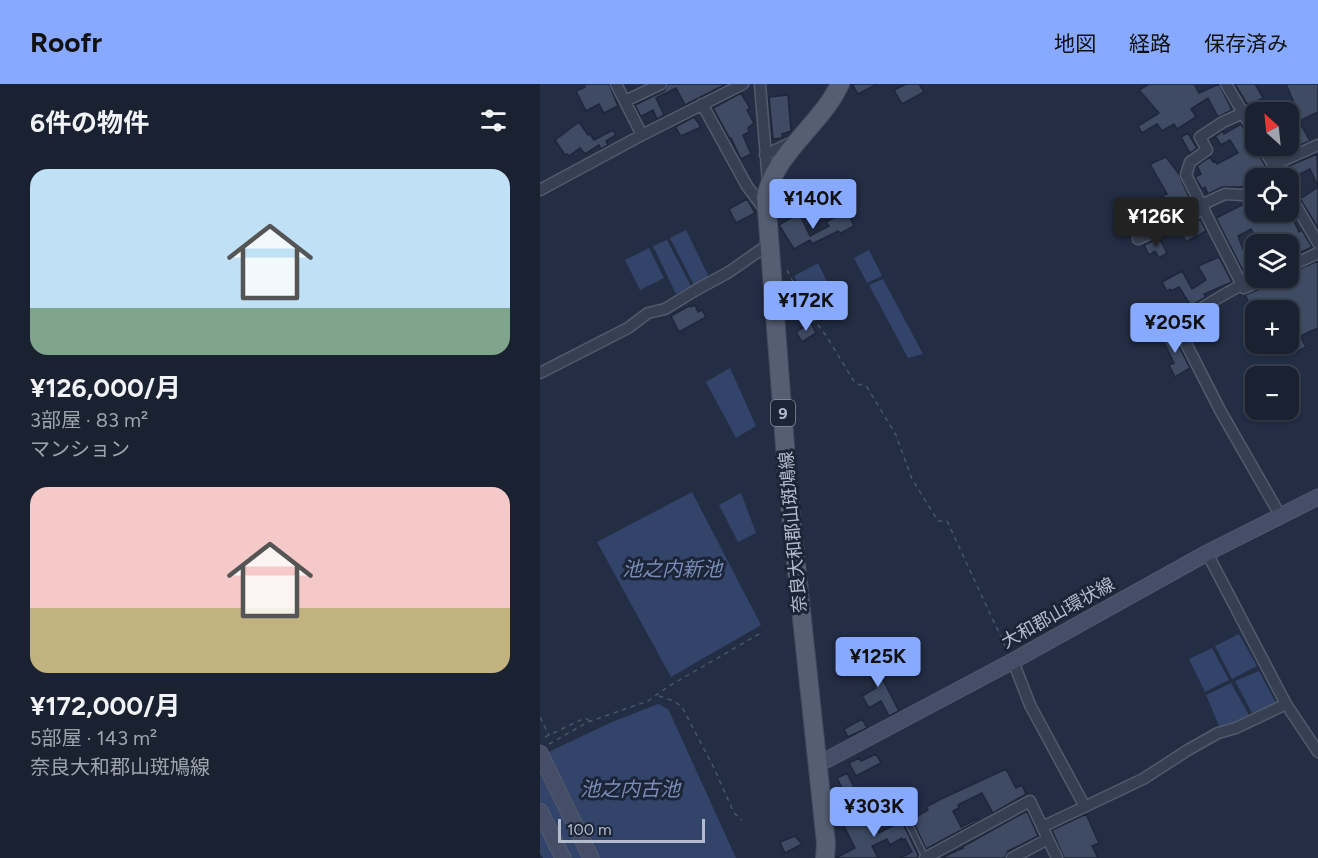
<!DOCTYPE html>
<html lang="ja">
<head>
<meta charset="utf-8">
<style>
  :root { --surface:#1a2232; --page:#272f3e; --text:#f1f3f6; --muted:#9fa4ac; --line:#383f4d; --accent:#87a9ff }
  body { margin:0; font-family:Figtree,"Noto Sans JP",sans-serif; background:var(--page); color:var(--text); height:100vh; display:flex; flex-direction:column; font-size:22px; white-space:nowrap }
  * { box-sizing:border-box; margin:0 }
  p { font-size:20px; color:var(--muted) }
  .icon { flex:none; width:33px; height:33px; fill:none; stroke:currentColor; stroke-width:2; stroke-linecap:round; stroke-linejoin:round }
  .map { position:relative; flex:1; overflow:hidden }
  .panel { display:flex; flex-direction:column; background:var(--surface); width:540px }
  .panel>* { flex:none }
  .needle { width:39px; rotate:333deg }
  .fabs { position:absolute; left:705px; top:18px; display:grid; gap:12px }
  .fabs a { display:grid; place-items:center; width:54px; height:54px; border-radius:12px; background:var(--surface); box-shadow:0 2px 4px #0004,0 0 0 2px var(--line); font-size:30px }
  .scale { position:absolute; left:18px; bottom:15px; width:147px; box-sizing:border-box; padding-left:6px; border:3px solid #b4bbcd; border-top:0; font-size:16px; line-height:21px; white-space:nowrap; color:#b4bbcd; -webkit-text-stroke:4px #1c2538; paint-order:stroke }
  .price { position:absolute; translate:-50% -51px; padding:0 14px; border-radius:6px; background:var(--accent); color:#111; font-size:20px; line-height:39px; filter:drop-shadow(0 2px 3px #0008) }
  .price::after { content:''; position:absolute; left:50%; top:36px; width:18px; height:14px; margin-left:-9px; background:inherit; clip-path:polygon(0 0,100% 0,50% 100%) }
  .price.current { background:#222; color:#fff }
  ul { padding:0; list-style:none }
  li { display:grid; align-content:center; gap:12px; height:318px; padding:0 30px }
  li span { display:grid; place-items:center; height:186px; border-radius:18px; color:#555 }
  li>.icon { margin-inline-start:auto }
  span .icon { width:108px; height:108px; fill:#fffc; stroke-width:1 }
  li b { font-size:26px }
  h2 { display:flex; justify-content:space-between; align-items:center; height:72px; padding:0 30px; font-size:26px }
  header { display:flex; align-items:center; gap:36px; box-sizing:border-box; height:84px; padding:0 30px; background:var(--accent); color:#111 }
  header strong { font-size:28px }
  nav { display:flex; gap:33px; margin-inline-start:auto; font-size:21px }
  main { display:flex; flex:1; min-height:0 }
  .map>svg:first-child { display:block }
  .water { fill:#33446a }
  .building { fill:#3e4b63; stroke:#1e273a; stroke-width:1.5 }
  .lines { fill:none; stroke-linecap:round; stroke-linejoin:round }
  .service-casing { stroke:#525b6d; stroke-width:8 }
  .minor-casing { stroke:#525b6d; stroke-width:13 }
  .secondary-casing { stroke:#525b6d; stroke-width:17 }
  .primary-casing { stroke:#41495c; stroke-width:20 }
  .path { stroke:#435a61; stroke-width:1.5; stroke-dasharray:4.5 4.5; stroke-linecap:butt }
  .service { stroke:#374053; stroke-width:5 }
  .minor { stroke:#374053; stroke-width:10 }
  .secondary { stroke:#454e66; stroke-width:15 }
  .primary { stroke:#555f73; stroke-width:18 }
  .labels { text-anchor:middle; stroke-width:6; stroke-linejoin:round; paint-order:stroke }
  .shield { fill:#1c2538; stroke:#868ea0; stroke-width:1.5 }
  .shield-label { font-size:16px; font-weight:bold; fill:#b4bbcd }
  .street-label { font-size:18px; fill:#b4bbcd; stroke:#1c2538 }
  .water-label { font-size:20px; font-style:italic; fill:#798db7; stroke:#1c2538 }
</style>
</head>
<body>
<header>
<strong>Roofr</strong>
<nav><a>地図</a><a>経路</a><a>保存済み</a></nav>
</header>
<main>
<section class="panel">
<h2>6件の物件<svg class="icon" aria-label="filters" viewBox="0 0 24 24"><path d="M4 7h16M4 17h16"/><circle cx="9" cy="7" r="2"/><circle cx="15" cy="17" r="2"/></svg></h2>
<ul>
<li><span style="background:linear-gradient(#bfe0f5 75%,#7fa58c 0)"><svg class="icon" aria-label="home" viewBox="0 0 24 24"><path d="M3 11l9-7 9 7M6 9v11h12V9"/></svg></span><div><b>¥126,000/月</b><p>3部屋 · 83 m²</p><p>マンション</p></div></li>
<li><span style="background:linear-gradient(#f6c9c9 65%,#c2b280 0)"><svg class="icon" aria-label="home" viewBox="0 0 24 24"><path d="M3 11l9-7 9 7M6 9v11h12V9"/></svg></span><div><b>¥172,000/月</b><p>5部屋 · 143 m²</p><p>奈良大和郡山斑鳩線</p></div></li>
</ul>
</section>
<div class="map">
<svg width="778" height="774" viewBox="0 0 778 774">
  <rect width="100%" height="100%" fill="#232d43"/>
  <path class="water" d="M 146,146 L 169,193 L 154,201 L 130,154 Z
    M 127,156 L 151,202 L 136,210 L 113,162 Z
    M 109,164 L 124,194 L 100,206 L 85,176 Z
    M 329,166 L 342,192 L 327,199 L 314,174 Z
    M 278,179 L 293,210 L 271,224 L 254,192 Z
    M 343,195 L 383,270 L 368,274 L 329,201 Z
    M 190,284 L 216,342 L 196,354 L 166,298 Z
    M 152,408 L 221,541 L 131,593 L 57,458 Z
    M 201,409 L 216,449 L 198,458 L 179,421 Z
    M 699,550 L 717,582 L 692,595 L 675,562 Z
    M 672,564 L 689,596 L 665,608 L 649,575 Z
    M 719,587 L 736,619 L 712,629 L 695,597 Z
    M 691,599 L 709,631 L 691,640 L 680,644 L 666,611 Z
    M 118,620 L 128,625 L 131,631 L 196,774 L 3,774 L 0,770 L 0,672 L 72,638 Z"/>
  <path class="building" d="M 44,0 L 69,0 L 78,22 L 64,29 L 59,20 L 46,27 L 36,7 L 45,3 Z
    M 128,0 L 186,0 L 145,21 L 136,4 L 116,14 L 124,31 L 117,35 L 113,26 L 102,32 L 100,31 L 95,21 L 124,7 Z
    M 312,0 L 337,0 L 318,10 Z
    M 366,0 L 379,0 L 384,8 L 362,20 L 354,6 Z
    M 609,0 L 654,0 L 659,9 L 679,0 L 692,26 L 678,33 L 668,14 L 651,25 L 656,33 L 637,45 L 634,40 L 622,47 L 617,40 L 602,49 L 598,42 L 619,29 L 599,6 Z
    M 695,0 L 715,0 L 723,14 L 710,21 L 709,19 L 707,20 Z
    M 746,0 L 778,0 L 778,28 L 759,37 L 770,57 L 736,71 L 730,62 L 748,62 L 748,24 L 755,21 Z
    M 201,9 L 210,24 L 207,26 L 214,39 L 208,44 L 209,48 L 203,51 L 211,70 L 201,75 L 191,54 L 190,55 L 173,24 Z
    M 248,11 L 251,47 L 242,50 L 242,54 L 233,55 L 229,13 Z
    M 154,33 L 161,43 L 141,52 L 135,43 Z
    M 39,38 L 48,51 L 50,50 L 54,56 L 73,46 L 76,51 L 66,57 L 68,61 L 61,65 L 59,61 L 45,70 L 40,64 L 29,72 L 27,70 L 25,71 L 15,56 Z
    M 701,40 L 710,55 L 715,58 L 716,66 L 732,93 L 716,94 L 716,98 L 702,103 L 682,103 L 668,110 L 665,103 L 662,105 L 655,93 L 661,90 L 657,82 L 670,73 L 673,78 L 675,77 L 677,80 L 698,69 L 690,56 L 681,61 L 676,53 L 670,56 L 683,47 L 684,50 Z
    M 648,49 L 657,64 L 650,69 L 641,53 Z
    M 777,70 L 778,102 L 770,85 L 748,96 L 744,84 Z
    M 626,73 L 639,90 L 650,116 L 632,128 L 633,131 L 606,143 L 604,140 L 610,137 L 602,123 L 627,110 L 610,80 Z
    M 778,103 L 778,144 L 759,113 L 763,113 Z
    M 716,113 L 716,128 L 722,128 L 725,134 L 738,128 L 748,128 L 748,124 L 759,148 L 762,146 L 772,163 L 748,174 L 748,160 L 719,160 L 711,145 L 698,152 L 705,170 L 710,167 L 716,178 L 716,181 L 703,187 L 676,134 L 702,121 L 701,118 Z
    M 207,115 L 215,129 L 196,139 L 189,125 Z
    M 259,129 L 270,152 L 289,142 L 286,138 L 301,130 L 302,132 L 308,129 L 314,142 L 301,149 L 298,147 L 272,160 L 270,156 L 254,165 L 239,141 Z
    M 660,135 L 666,147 L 646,158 L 642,150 L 649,145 L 647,141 Z
    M 619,154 L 627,169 L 619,174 L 615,167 L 609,171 L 604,161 Z
    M 679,173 L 692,198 L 664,210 L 666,213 L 651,222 L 639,203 L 631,207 L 630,205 L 627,207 L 622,198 L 642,187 L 652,205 L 666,196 L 658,182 Z
    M 778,177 L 778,244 L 760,252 L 766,263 L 748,272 L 748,226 L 716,226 L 716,233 L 710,236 L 705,225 L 711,222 L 705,211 L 730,201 L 734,194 L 748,194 L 748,190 Z
    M 155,221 L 158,228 L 162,226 L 166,233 L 139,248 L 131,232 L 149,222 L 151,223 Z
    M 271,239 L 276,249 L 262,258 L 256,248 Z
    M 630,245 L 650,284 L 635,293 L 629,281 L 634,279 L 620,250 Z
    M 327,565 L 359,627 L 349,632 L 341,617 L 329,624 L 322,612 L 336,604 L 320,569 Z
    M 322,635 L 327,644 L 308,653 L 304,645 Z
    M 336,670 L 341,679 L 316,692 L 309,679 L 319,674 L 321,677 Z
    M 466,685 L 476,704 L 482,701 L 486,710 L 453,729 L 442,709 L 418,721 L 419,724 L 413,727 L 421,743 L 437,735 L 438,737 L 386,765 L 372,735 L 388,726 L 386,723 L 401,715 Z
    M 307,689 L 317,709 L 307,714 L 297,694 Z
    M 487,727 L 498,752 L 468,767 L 465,774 L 401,774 L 423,764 L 422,763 Z
    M 330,730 L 339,749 L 362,737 L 378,771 L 378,774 L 360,774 L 372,768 L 365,755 L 363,756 L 362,754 L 350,761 L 347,755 L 332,762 L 338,774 L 296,774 L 315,764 L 304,742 Z
    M 546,730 L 559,759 L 552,762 L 558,774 L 524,774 L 512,746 Z
    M 255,752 L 262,760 L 245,769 L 240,758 Z"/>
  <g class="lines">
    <defs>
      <path id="service" d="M 365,732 L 385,773"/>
      <path id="minor" d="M 76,0 L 102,51
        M 220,0 L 228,98
        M 686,0 L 716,51
        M 85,17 L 121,0
        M 162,20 L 207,102 L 225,126
        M 703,29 L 683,38 L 660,53 L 667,66 L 650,78 L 646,91 L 702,201 C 679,212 658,227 636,240 L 681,328 L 740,431
        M 722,62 L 741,94
        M 225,71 L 252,58
        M 733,81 L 778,61
        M 0,106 L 102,51 L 203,0
        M 748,108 L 778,159
        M 661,121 L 685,110 L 703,111 L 716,105
        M 598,155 L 664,125
        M 748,183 L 778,169
        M 702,201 L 704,204 L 727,194
        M 0,289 L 88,244 L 108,229 L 125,225 L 156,206 L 189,188 L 229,160
        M 667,469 L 746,620 L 778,668
        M 473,577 L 490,621 L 544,721
        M 502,743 L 603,695 L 648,666 L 678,649 L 696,644 L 746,620
        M 385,774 L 490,717 L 517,774
        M 472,774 L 508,755"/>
      <path id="secondary" d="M 0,669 L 51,774
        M 277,681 L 473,577 L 667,469 L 778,413
        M 0,727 L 23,774"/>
      <path id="primary" d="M 285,774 L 286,759 L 249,414 L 226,113 C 235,68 281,41 300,0"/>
    </defs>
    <use href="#service" class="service-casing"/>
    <use href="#minor" class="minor-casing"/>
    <use href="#secondary" class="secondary-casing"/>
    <use href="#primary" class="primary-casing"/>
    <path class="path" d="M 247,186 L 269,229 L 287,253 L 315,299 L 327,303 L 356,351 L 372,395 L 398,437 L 407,437 L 467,566
      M 119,612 L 134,617 L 142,623 L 174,684 L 194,729 L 202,736
      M 0,633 L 9,651
      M 5,653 L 45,634 L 50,637
      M 9,660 L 48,638 L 108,617 L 129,602 L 219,550"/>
    <use href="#service" class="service"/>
    <use href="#minor" class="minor"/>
    <use href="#secondary" class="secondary"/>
    <use href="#primary" class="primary"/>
  </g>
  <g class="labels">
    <rect class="shield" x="231" y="316" width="24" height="26" rx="4.5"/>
    <g class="shield-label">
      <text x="243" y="335">9</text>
    </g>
    <g class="street-label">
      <text transform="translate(253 448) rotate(-95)" y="6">奈良大和郡山斑鳩線</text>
      <text transform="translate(518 529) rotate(-29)" y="6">大和郡山環状線</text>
    </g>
    <g class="water-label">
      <text x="132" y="492">池之内新池</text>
      <text x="90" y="712">池之内古池</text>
    </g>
  </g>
</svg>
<div class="fabs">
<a><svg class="needle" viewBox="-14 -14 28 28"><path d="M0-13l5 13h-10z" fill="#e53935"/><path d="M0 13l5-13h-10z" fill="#9fa4ac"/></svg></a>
<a><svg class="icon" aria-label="locate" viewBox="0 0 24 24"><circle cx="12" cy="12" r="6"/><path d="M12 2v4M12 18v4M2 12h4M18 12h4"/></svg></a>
<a><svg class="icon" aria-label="layers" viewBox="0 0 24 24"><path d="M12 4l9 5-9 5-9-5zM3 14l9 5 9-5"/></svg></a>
<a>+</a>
<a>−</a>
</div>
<div class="scale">100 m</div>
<b class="price" style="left:273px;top:146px">¥140K</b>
<b class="price current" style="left:616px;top:164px">¥126K</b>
<b class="price" style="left:266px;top:248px">¥172K</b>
<b class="price" style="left:635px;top:270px">¥205K</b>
<b class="price" style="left:338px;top:604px">¥125K</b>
<b class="price" style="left:334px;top:754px">¥303K</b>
</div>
</main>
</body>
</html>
